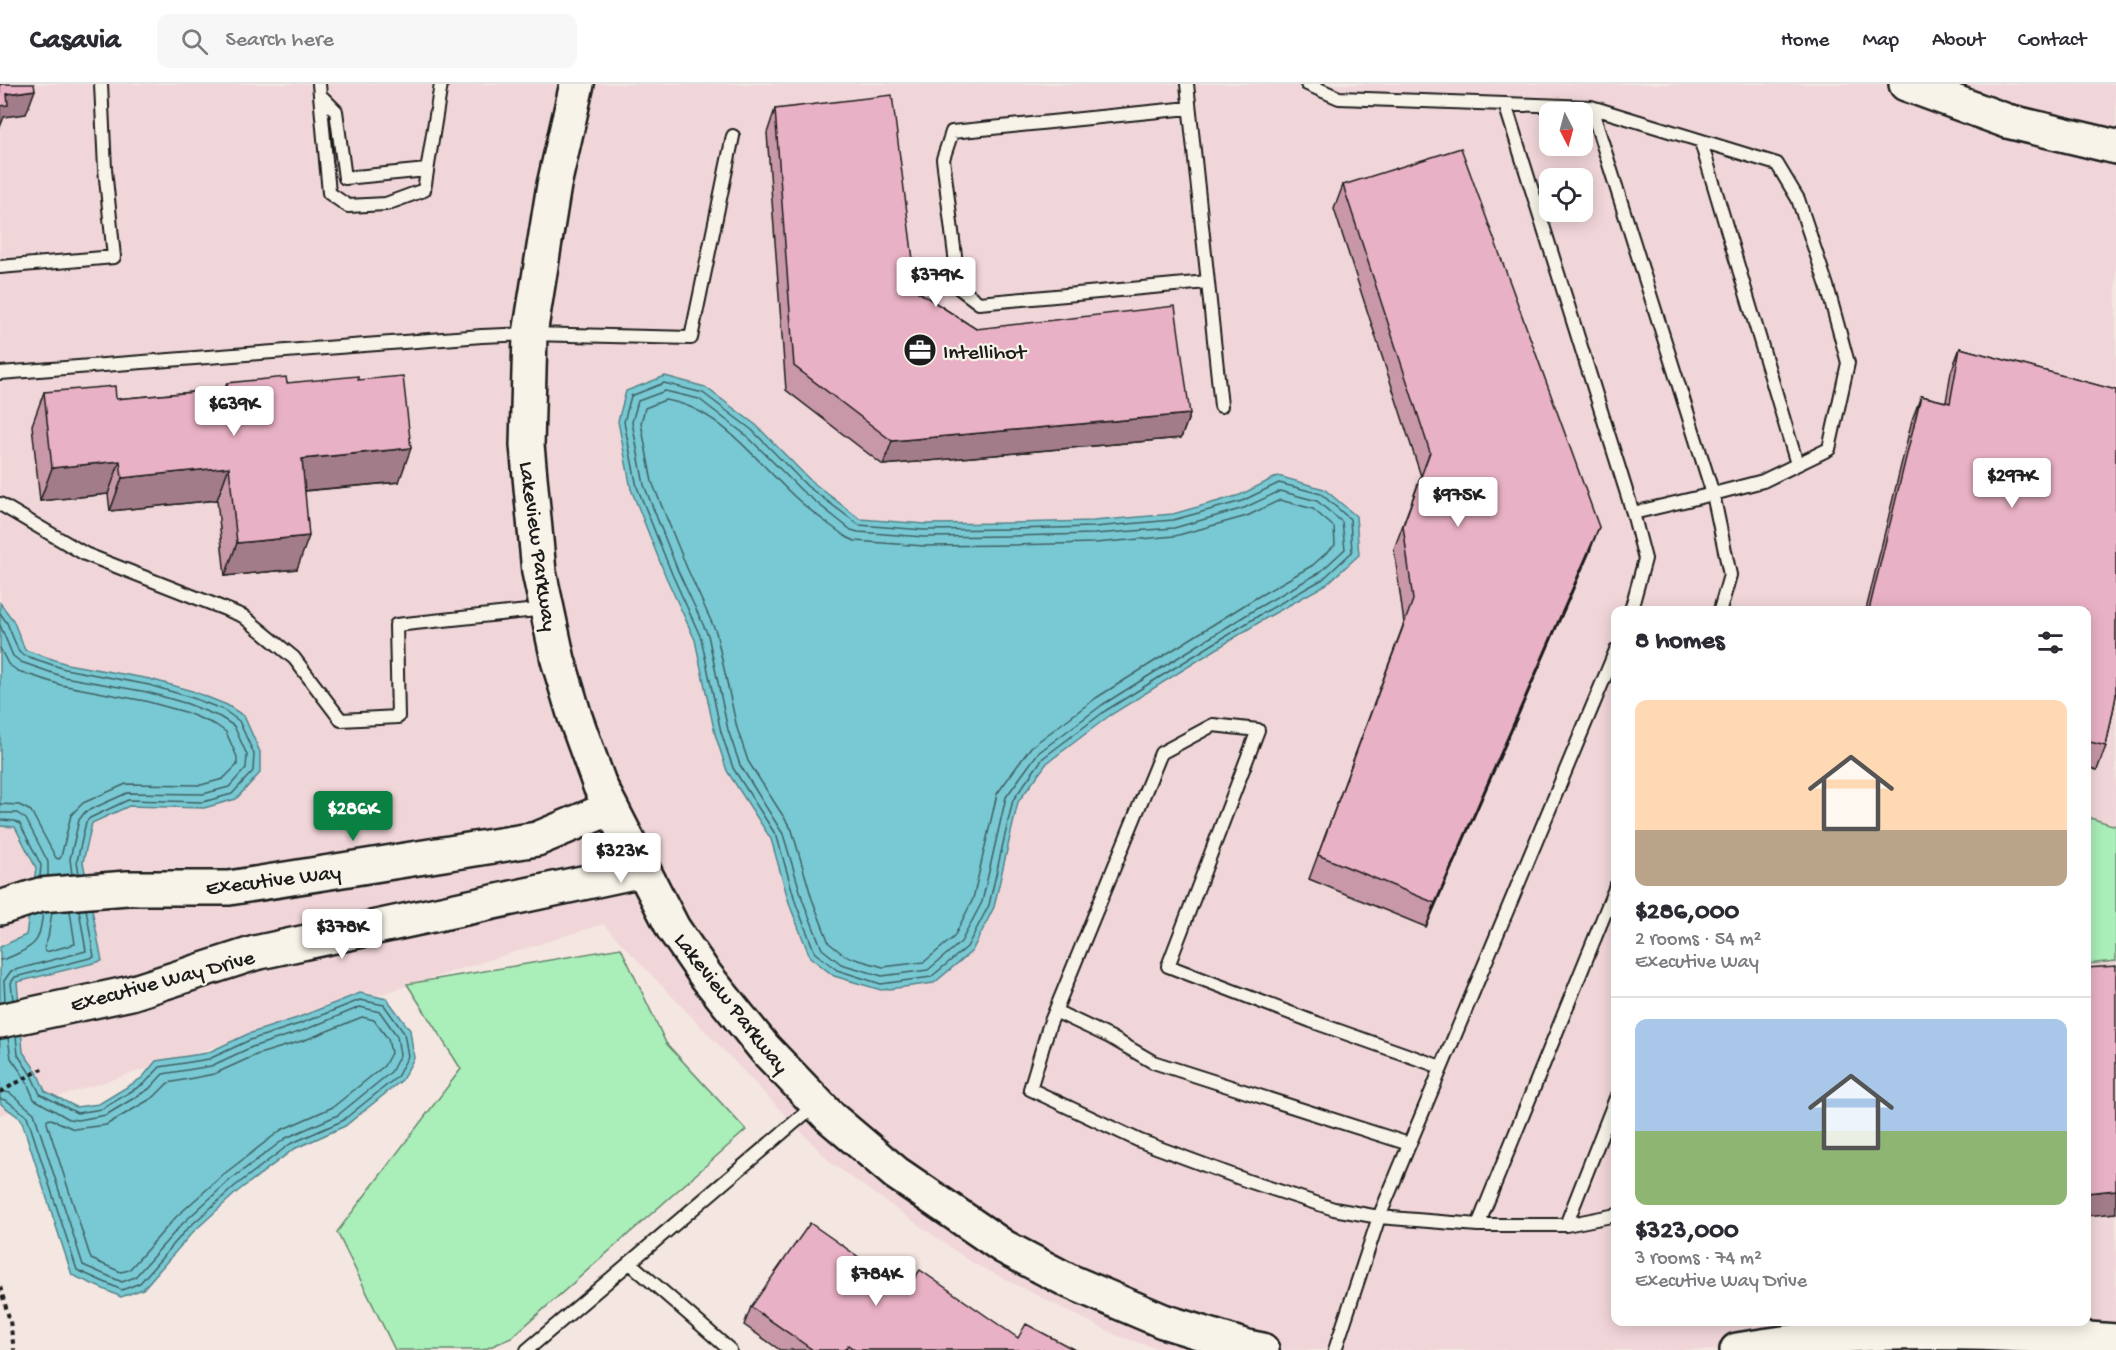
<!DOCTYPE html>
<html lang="en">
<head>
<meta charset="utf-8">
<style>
  :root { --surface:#fff; --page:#f7f7f7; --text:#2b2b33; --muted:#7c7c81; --line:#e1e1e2; --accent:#0b8043 }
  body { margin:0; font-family:"Gochi Hand",sans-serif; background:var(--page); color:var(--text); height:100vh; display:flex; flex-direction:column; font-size:22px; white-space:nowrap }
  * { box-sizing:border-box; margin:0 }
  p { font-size:20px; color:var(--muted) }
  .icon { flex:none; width:33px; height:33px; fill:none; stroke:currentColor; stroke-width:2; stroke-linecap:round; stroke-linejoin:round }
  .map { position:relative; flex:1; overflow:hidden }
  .drawer { position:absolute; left:1611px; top:522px; width:480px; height:720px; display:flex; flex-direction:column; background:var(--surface); border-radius:12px; box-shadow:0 3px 15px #0003 }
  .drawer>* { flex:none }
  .needle { width:39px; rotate:174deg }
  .buttons { position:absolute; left:1539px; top:18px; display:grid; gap:12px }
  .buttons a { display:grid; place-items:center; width:54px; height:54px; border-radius:12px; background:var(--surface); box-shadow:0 3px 15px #0003; font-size:30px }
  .price { position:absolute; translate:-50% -51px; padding:0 14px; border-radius:6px; background:#fff; color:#222; font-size:20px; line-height:39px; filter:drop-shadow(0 2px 3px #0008) }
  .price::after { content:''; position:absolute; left:50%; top:36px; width:18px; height:14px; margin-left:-9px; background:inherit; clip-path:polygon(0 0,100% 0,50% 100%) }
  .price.on { background:var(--accent); color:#fff }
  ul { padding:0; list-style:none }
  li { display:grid; align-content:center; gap:12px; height:318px; padding:0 24px }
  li+li { border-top:2px solid var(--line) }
  li span { display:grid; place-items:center; height:186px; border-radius:12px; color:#555 }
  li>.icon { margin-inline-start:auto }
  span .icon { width:108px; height:108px; fill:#fffc; stroke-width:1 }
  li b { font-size:26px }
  h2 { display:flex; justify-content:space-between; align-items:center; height:72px; padding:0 24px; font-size:26px }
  header { display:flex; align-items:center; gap:36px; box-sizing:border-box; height:84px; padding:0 30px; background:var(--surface); border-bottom:2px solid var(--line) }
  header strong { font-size:28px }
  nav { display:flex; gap:33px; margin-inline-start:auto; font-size:21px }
  .search { width:420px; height:54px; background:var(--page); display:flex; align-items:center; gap:15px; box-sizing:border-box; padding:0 21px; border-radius:12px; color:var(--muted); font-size:22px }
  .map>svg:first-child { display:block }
  .built { fill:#f1d6d9; fill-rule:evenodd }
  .green { fill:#aaeeb9; stroke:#63856a; stroke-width:1.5 }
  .water { fill:#78c9d3; stroke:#53848a; stroke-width:1.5 }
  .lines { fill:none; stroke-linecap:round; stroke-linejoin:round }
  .shore { stroke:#416165; stroke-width:1.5 }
  .lane-casing { stroke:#1c1c1c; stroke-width:16 }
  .secondary-casing { stroke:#1c1c1c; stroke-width:38 }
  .path { stroke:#1c1c1c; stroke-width:4; stroke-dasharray:4.5 4.5; stroke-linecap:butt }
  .lane { stroke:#f7f3e8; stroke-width:12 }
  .secondary { stroke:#f7f3e8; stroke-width:33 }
  .wall { fill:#c898a9; stroke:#1c1c1c; stroke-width:1.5 }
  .shaded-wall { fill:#a37c8a; stroke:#1c1c1c; stroke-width:1.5 }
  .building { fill:#e9b1c5; stroke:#1c1c1c; stroke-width:1.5 }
  .labels { text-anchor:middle; stroke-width:4.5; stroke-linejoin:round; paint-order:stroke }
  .poi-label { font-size:22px; fill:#1c1c1c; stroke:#f7f3e8; text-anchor:start }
  .street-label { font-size:22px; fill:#1c1c1c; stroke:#f7f3e8 }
</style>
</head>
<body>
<header>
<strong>Casavia</strong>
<div class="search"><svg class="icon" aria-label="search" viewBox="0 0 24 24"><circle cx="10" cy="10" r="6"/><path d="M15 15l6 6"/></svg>Search here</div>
<nav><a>Home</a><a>Map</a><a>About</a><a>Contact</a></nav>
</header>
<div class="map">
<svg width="2116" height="1266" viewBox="0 0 2116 1266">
  <rect width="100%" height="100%" fill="#f4e6e1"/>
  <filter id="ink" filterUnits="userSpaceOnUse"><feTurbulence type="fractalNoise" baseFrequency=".0167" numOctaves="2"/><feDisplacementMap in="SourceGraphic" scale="12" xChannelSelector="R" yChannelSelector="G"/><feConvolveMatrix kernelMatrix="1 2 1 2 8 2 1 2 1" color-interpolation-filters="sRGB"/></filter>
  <g filter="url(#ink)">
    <path class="built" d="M 0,0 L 2116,0 L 2116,1266 L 1162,1266 L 1118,1252 L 971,1178 L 831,1079 L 603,840 L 0,1031 ZM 1550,28 L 1582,28 L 1582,62 L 1550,62 ZM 1550,94 L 1582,94 L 1582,128 L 1550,128 ZM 1616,526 L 2086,526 L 2086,1238 L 1616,1238 Z"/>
    <path class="green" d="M 2087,733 L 2116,742 L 2116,877 L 2087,880 Z
      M 621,864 L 666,959 L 746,1046 L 511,1254 L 483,1266 L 395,1266 L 337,1148 L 461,985 L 407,900 Z"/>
    <path class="water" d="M 665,292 L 705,303 L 756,341 L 811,397 L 860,435 L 925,440 L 1011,439 L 1093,437 L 1173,430 L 1240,411 L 1278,392 L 1324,405 L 1356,432 L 1359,471 L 1327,500 L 1266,534 L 1109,632 L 1047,679 L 1018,718 L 994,823 L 972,867 L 934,899 L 881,906 L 834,892 L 810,873 L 790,822 L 771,755 L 727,687 L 715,650 L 695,556 L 666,493 L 631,405 L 618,337 L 626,307 Z
      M 0,519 L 13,536 L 25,566 L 67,580 L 150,595 L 192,607 L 227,621 L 244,632 L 260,668 L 260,689 L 236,715 L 204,724 L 129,722 L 92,739 L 83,778 L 102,877 L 17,898 L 23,968 L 37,988 L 45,1007 L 76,1023 L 99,1020 L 142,994 L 156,977 L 207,969 L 248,950 L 297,934 L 360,909 L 387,915 L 410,946 L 414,974 L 402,996 L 345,1042 L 294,1065 L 238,1107 L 192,1149 L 143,1205 L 121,1213 L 72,1191 L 21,1035 L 1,1020 L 0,1017 L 0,863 L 26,851 L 36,784 L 15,743 L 0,742 Z"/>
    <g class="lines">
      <path class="shore" d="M 664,299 L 703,309 L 752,346 L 807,402 L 859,441 L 924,446 L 1011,445 L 1094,443 L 1173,436 L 1242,417 L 1279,399 L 1321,410 L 1350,435 L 1352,468 L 1323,495 L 1263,529 L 1105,627 L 1043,674 L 1013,716 L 989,821 L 967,863 L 931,893 L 881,900 L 837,886 L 815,869 L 796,820 L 777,753 L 733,684 L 721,648 L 701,554 L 672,490 L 637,403 L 624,338 L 631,312 Z
        M 665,307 L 699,315 L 747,352 L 802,407 L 851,446 L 858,448 L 924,453 L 1011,452 L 1094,450 L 1174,444 L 1244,424 L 1280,407 L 1317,417 L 1342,438 L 1345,465 L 1319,489 L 1259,523 L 1102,621 L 1038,669 L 1006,713 L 982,818 L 961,858 L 928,886 L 882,892 L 841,880 L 822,865 L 803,817 L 783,750 L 740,681 L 728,646 L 708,551 L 678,487 L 644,401 L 632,338 L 638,317 Z
        M 665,316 C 719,323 758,379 795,413 C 811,428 829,440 846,453 L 855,457 L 924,462 L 1011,461 L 1095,459 L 1175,452 L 1247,432 L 1280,416 L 1313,425 L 1334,443 L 1335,461 L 1313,481 L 1254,515 L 1096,614 L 1031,663 L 997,710 L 973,815 L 954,853 L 924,878 L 883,883 L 845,872 L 829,859 L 812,815 L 792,746 L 748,677 L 737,644 L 716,548 L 687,484 L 652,398 L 641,339 L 645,324 Z
        M 0,529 L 7,539 L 19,568 L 23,571 L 65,585 L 149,601 L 190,613 L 224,626 L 239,637 L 254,670 L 253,687 L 232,710 L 203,718 L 128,716 L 90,734 L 86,738 L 77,777 L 79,790
        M 0,541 L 13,572 L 21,578 L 64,593 L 147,608 L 188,620 L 220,633 L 234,642 L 247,671 L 246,684 L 229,703 L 203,710 L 127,709 L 85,728 L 79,736 L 70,775 L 72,790
        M 0,564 L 8,580 L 18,587 L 61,601 L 145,617 L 185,628 L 216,641 L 226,648 L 237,673 L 237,681 L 223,695 L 201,701 L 126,700 L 83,719 L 71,731 L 61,773 L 59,775 L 56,774 L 31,727 L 19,721 L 0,720
        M 0,729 L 17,729 L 26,735 L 48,778 L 48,792
        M 0,736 L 15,737 L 20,740 L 41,781 L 40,793
        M 52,828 L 48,854 L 44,864 L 46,868 L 75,860 L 70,827
        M 0,876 C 7,875 13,872 19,869 C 41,858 39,852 43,829
        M 13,916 L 11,899 L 15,893 L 94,873 L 86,825
        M 5,917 L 4,897 L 11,887 L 86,867 L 79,826
        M 362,933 L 374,936 L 388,955 L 391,969 L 384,982 L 333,1023 L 281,1046 L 224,1090 L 176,1133 L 129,1186 L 121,1188 L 91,1175 L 47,1039 L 47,1036 L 51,1035 L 74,1045 L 106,1041 L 154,1013 L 168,999 L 214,990 L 256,971 L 305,956 Z
        M 0,1007 L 10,1009 L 34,1029 L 83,1181 L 122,1198 L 135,1193 L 182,1140 L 230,1096 L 286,1054 L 338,1031 L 391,988 L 400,971 L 397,952 L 380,928 L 360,923 L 302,947 L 252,963 L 211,982 L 163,990 L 149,1005 L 106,1031 L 78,1036 L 69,1035 L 34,1015 L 25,994 L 11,974 L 8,954
        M 0,1015 L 6,1016 L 27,1032 L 77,1186 L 122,1206 L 140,1199 L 187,1145 L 235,1102 L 290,1060 L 342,1037 L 397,993 L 408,972 L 404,949 L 384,921 L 360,916 L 299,940 L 250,956 L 209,975 L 160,983 L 145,999 L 102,1025 L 77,1029 L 40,1010 L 31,991 L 18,971 L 16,952"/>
      <defs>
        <path id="lane" d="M 319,0 L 329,109 L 348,122 L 386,120 L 424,106 L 441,0
          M 1187,0 L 1221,322
          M 1307,0 L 1339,14 L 1591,23 L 1777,80 L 1798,115 L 1827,202 L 1848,279 L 1829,365 L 1763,397 L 1713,410 L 1730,491 L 1720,526
          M 320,11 L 336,27 L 345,94 L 427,86
          M 1505,20 L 1633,429 L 1713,410 L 1591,23
          M 1189,24 L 952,48 L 943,75 L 959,204 L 979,219 L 1207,198
          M 1701,58 L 1797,380
          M 0,183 L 114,173 L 105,85 L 101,0
          M 0,289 L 482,252 L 530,250 L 691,254 L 733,52
          M 0,420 L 85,470 L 243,532 L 294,574 L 341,636 L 398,633 L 396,541 L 546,525
          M 1631,526 L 1645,475 L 1633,429
          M 1055,927 L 1110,953 L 1153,978 L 1409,1060
          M 1441,983 L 1311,937 L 1168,882 L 1258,646 L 1213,641 L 1161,669 L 1049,942 L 1030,1005 L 1140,1057 L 1248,1097 L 1334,1125 L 1379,1133 L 1616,566
          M 1478,1141 L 1566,1141 L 1616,1131
          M 1566,1141 L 1616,1014
          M 630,1179 L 730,1266
          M 527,1266 L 816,1020
          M 1335,1266 L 1379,1133 L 1478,1141 L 1616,802"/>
        <path id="secondary" d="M 577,0 L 554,101 L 530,250 L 527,361 L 539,488 L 558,576 L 575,633 L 600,702 L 673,844 L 706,892 L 765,965 L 830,1033 L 896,1089 L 1004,1163 L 1069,1197 L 1163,1237 L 1247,1263 L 1262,1266
          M 1906,0 L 2007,37 L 2116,63
          M 0,824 L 40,811 L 127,804 L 229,804 L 537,755 L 611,724
          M 0,937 L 131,909 L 255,869 L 643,786
          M 1737,1266 C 1788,1258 1840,1250 1892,1249 C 1967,1247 2041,1251 2116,1257"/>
      </defs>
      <use href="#lane" class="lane-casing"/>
      <use href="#secondary" class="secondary-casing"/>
      <path class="path" d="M 0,1008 L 42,985
        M 0,1203 L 10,1237 L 14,1266"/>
      <use href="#lane" class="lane"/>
      <use href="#secondary" class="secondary"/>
    </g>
    <path class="wall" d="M 775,25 L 917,207 L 976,245 L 1190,330 L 1181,354 L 883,381 L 786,306 L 767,49 Z
      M 1343,101 L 1590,467 L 1426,843 L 1309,795 L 1404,539 L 1394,465 L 1421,392 L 1334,125 Z
      M 1960,264 L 2116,306 L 2116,612 L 2106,662 L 2097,686 L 2086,683 L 2086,526 L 1866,526 L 1912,336 L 1921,312 L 1946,318 L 1951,288 Z
      M 358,296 L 399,398 L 305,407 L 297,485 L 225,492 L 217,416 L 110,427 L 108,410 L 40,417 L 32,341 L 44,308 L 116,315 L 225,305 L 227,299 L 287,299 Z
      M 906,1206 L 1018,1254 L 1075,1266 L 780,1266 L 744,1241 L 751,1223 Z"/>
    <path class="shaded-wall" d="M 35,6 L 26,30 L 4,33 L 0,43 L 0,22 L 7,10 Z
      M 1190,330 L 1181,354 L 883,381 L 892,357 Z
      M 411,364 L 399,398 L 290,408 L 302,375 Z
      M 120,377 L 108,410 L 40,417 L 52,384 Z
      M 229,383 L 217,416 L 110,427 L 122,394 Z
      M 1599,443 L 1590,467 L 1426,843 L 1435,819 Z
      M 309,452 L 297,485 L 225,492 L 237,459 Z
      M 2116,1106 L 2116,1129 L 2086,1132 L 2086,1109 Z"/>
    <path class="building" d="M 0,0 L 34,0 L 35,6 L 7,10 L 8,21 L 0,22 Z
      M 892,11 L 917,207 L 976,245 L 1175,222 L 1190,330 L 892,357 L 794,282 L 775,25 Z
      M 1461,64 L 1599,443 L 1435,819 L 1318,771 L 1413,516 L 1403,442 L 1430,368 L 1343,101 Z
      M 1960,264 L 2116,306 L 2116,612 L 2106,662 L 2086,657 L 2086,526 L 1869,526 L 1921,312 L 1950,319 Z
      M 358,292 L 358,296 L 403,292 L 411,364 L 302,375 L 309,452 L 237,459 L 229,383 L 122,394 L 120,377 L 52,384 L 44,308 L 115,302 L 116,315 L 228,305 L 227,299 L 286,293 L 287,299 Z
      M 2116,882 L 2116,1106 L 2086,1109 L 2086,884 Z
      M 810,1139 L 906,1206 L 920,1186 L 1018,1254 L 1026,1240 L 1075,1266 L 855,1266 L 848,1261 L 844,1266 L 813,1266 L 751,1223 Z"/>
  </g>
  <defs>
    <symbol id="office-disc" viewBox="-11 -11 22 22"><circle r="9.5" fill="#1c1c1c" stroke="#f7f3e8"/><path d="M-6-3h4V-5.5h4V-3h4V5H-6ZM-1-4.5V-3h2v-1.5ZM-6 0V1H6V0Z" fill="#fff"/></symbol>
  </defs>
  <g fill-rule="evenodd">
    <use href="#office-disc" x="901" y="247" width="38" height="38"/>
  </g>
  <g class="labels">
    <g class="poi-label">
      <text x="943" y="274">Intellihot</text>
    </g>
    <g class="street-label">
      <text transform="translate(540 462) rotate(82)" y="8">Lakeview Parkway</text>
      <text transform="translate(273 794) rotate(-7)" y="8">Executive Way</text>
      <text transform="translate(162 895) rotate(-15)" y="8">Executive Way Drive</text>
      <text transform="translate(733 918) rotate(52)" y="8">Lakeview Parkway</text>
    </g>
  </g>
</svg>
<div class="buttons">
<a><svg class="needle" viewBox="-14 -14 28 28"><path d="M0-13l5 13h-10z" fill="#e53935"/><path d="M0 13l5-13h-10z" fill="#7c7c81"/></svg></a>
<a><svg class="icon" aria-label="locate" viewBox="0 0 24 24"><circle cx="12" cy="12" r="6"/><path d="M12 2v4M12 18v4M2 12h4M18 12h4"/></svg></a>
</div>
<b class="price" style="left:936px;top:224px">$379K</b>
<b class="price" style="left:234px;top:353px">$639K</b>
<b class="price" style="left:2012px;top:425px">$297K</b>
<b class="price" style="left:1458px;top:444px">$975K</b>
<b class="price on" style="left:353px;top:758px">$286K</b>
<b class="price" style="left:621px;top:800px">$323K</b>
<b class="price" style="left:342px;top:876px">$378K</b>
<b class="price" style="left:876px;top:1223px">$784K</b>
<section class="drawer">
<h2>8 homes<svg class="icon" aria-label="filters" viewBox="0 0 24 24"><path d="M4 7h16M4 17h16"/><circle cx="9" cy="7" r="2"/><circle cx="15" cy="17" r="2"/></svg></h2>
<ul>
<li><span style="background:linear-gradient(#ffd9b3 70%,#b9a48a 0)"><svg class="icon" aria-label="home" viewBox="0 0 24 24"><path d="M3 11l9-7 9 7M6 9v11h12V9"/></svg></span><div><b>$286,000</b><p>2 rooms · 54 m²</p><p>Executive Way</p></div></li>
<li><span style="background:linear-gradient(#a9c7e8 60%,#8fb573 0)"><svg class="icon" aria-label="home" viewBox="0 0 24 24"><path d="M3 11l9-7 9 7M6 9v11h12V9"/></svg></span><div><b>$323,000</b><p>3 rooms · 74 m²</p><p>Executive Way Drive</p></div></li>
</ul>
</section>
</div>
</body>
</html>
